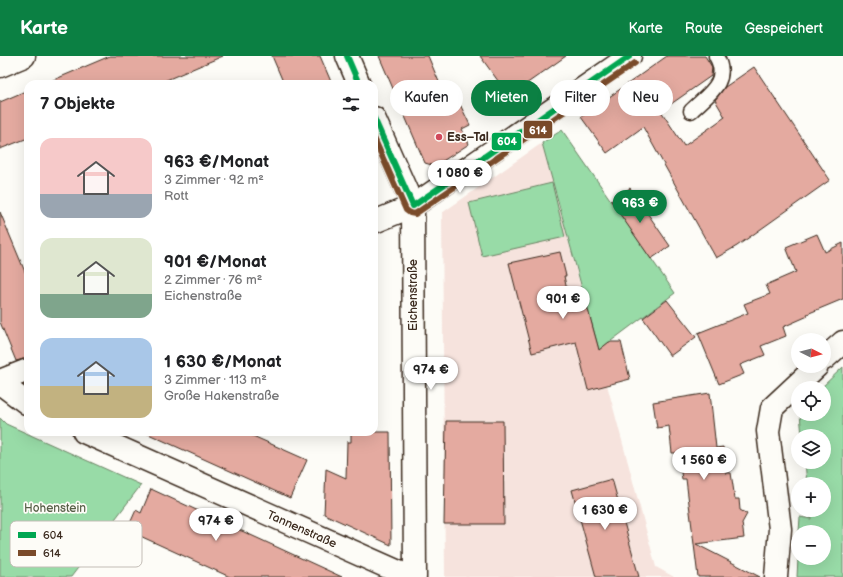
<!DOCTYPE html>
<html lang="de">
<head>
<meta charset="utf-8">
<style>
  :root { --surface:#fff; --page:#f6f6f6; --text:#202124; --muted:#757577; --accent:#0b8043 }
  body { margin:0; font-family:"Balsamiq Sans",sans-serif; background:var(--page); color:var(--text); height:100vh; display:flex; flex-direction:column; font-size:15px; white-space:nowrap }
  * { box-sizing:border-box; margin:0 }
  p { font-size:13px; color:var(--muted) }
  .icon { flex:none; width:22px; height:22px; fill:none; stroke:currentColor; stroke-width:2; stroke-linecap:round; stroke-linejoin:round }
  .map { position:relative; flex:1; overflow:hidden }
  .panel { position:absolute; left:24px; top:24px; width:354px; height:356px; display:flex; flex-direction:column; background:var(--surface); border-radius:12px; box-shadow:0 4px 16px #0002 }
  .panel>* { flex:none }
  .hud { position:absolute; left:390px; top:24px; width:380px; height:36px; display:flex; gap:8px }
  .needle { width:26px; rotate:96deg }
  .buttons { position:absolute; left:791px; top:277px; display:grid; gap:8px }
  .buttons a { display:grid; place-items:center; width:40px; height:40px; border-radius:50%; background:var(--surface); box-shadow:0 4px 16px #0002; font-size:20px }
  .price { position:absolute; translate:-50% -34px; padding:0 9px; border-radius:14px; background:#fff; color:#222; font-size:13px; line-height:26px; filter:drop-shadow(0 1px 2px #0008) }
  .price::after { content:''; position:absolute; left:50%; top:24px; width:12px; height:9px; margin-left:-6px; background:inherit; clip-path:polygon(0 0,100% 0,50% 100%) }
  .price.active { background:var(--accent); color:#fff }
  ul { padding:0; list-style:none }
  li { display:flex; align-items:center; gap:12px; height:100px; padding:0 16px }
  li span { display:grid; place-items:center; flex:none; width:112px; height:80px; border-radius:12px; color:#555 }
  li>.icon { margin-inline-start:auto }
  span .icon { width:48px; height:48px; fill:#fffc; stroke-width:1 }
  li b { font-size:17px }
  h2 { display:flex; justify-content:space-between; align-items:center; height:48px; padding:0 16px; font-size:17px }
  .chip { padding:0 14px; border-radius:18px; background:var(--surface); box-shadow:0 4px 16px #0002; font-size:14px; line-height:36px }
  .chip.active { background:var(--accent); color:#fff }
  header { display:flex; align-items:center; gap:24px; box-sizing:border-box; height:56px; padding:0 20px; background:var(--accent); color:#fff }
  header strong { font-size:19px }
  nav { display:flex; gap:22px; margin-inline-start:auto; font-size:14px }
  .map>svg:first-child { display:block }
  .built { fill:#f6e3dd }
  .green { fill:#98dba7; stroke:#6a8262 }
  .building { fill:#e4aaa0; stroke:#3b2a1e }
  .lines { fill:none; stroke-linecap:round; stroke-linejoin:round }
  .lane-casing { stroke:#3b2a1e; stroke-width:17 }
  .street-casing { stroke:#3b2a1e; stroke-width:25 }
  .lane { stroke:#fdfcf7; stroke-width:14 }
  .street { stroke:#fdfcf7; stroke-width:22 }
  .bus-1-casing { stroke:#fdfcf7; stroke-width:9 }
  .bus-2-casing { stroke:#fdfcf7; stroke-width:9 }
  .bus-1 { stroke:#00a651; stroke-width:6 }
  .bus-2 { stroke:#7a4b2a; stroke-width:6 }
  .poi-dot { fill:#d1495b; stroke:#fdfcf7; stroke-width:1.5 }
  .labels { text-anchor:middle; stroke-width:3.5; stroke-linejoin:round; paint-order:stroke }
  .poi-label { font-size:12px; font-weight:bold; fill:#3b2a1e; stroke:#fdfcf7; text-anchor:start }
  .street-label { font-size:12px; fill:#3b2a1e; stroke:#fdfcf7 }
  .park-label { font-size:12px; fill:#575f47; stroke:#fdfcf7 }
  .key { fill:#fdfcf7; stroke:#c3bdb6; stroke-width:1 }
  .key-label { font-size:11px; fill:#3b2a1e }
  .line-badge { stroke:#fdfcf7; stroke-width:1.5 }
  .badge-label { font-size:11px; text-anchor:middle; font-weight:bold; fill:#fff }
</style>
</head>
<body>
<header>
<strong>Karte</strong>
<nav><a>Karte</a><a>Route</a><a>Gespeichert</a></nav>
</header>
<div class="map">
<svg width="843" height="521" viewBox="0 0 843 521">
  <rect width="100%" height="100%" fill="#fdfcf7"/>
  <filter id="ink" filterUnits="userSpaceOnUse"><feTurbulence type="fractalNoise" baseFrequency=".025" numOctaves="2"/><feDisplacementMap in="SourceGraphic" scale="8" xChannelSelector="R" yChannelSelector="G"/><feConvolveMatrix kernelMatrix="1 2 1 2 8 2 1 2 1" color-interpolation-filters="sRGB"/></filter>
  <g filter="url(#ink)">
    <path class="built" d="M 542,87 L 656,511 L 674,521 L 445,521 L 442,157 Z"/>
    <path class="green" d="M 562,74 L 675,237 L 599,294 L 542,87 Z
      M 552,127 L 565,181 L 482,200 L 469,147 Z
      M 843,311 L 843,521 L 797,521 L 798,502 L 824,502 L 824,476 L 799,476 L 800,461 L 811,463 L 810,454 L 824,454 L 824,428 L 807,428 L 805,406 L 824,406 L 824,380 L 802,380 L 800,358 L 824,358 L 824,332 L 821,332 Z
      M 0,362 L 6,368 L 141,429 L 71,521 L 0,521 Z"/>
    <path class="building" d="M 110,0 L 223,0 L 157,28 L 44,28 Z
      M 272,0 L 320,0 L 332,28 L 284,28 Z
      M 379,0 L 428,0 L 445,40 L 454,36 L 470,69 L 462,73 L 469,88 L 435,110 L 425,107 Z
      M 480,0 L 566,0 L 509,40 Z
      M 667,0 L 705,0 L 712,11 L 711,20 L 661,55 L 684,90 L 725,61 L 715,44 L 725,31 L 754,11 L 830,124 L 737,190 L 716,202 L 643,71 L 607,97 L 581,61 Z
      M 28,34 L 28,82 L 0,93 L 0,46 Z
      M 630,132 L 670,190 L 651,203 L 611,145 Z
      M 0,156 L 28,223 L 28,302 L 16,305 L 0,266 Z
      M 817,178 L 825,196 L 843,187 L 843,243 L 807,258 L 808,260 L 783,271 L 786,280 L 761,290 L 765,299 L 740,309 L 744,318 L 719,328 L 698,277 L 748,257 L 744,248 L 770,238 L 766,229 L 796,216 L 786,191 Z
      M 560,196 L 566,220 L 564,220 L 571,254 L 587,250 L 599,294 L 609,286 L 621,286 L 630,323 L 588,334 L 576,286 L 532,297 L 509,207 Z
      M 667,244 L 696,281 L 670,300 L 643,262 Z
      M 710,337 L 716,392 L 723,391 L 726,417 L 731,417 L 735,443 L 739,443 L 740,454 L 747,458 L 742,467 L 744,482 L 696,488 L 760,521 L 698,521 L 686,423 L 682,423 L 678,397 L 672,397 L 669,370 L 657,372 L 653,346 Z
      M 446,365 L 503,365 L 504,468 L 444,468 Z
      M 144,376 L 244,376 L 307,404 L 290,442 Z
      M 351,376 L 390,376 L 391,489 L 324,458 L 326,413 L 346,422 L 347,386 L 351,386 Z
      M 612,423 L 639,521 L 596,521 L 572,434 Z
      M 151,433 L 231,470 L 342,521 L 230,521 L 127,474 L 136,454 L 141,457 Z"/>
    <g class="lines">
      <defs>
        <path id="lane" d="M 691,55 C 707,39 731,26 716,0"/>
        <path id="street" d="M 347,0 L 359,28
          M 0,10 L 24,0
          M 374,62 L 413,150 L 415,521
          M 374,166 L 413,150 L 630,0
          M 824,303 L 843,286
          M 0,325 L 28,314
          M 0,327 L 28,348
          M 84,376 L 410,521
          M 776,521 L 780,473 L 768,375 L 772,352 L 817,310"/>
      </defs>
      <use href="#lane" class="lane-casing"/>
      <use href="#street" class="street-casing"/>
      <use href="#lane" class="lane"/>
      <use href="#street" class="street"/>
      <defs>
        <path id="bus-1" d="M 347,0 L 359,28
          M 374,62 L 413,150 L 630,0"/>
        <path id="bus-2" d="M 374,82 L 406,154 L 410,157 L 415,158 L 635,7"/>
      </defs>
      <use href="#bus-1" class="bus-1-casing"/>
      <use href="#bus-2" class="bus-2-casing"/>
      <use href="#bus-1" class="bus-1"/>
      <use href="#bus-2" class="bus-2"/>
    </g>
  </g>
  <circle class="poi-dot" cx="439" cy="81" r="4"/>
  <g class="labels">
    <g class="poi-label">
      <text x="447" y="85">Ess–Tal</text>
    </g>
    <g class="street-label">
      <text transform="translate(413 239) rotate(-90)" y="4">Eichenstraße</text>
      <text transform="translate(302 473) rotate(24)" y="4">Tannenstraße</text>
    </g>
    <g class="park-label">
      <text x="55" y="456">Hohenstein</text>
    </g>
  </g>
  <rect x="10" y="465" width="132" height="46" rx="6" class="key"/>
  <rect x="18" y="476" width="18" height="6" fill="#00a651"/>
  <rect x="18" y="494" width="18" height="6" fill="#7a4b2a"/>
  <g class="key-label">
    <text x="43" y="483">604</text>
    <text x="43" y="501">614</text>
  </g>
  <g class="line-badge">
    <rect x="523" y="64" width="30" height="19" rx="4" fill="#7a4b2a"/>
    <rect x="491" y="76" width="31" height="19" rx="4" fill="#00a651"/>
  </g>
  <g class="badge-label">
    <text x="538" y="78">614</text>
    <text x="507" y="89">604</text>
  </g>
</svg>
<div class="buttons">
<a><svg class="needle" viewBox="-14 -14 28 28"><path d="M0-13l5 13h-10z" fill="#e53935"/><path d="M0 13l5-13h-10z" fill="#757577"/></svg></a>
<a><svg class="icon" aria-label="locate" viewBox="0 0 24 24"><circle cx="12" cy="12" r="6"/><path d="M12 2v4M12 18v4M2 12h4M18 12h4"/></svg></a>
<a><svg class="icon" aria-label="layers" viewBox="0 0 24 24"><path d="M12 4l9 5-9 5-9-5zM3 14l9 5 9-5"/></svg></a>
<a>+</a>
<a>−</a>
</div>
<b class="price" style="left:460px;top:138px">1 080 €</b>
<b class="price active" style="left:640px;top:168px">963 €</b>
<b class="price" style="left:563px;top:264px">901 €</b>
<b class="price" style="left:431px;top:335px">974 €</b>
<b class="price" style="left:704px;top:425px">1 560 €</b>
<b class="price" style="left:605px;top:475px">1 630 €</b>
<b class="price" style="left:216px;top:486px">974 €</b>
<div class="hud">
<a class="chip">Kaufen</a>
<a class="chip active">Mieten</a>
<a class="chip">Filter</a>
<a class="chip">Neu</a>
</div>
<section class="panel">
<h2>7 Objekte<svg class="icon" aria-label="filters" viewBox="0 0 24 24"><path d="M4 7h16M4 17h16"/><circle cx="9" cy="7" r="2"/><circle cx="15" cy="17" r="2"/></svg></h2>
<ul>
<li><span style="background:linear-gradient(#f6c9c9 70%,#9aa5b1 0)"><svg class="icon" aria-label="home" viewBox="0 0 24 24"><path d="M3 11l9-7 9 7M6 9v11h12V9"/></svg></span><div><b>963 €/Monat</b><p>3 Zimmer · 92 m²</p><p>Rott</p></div></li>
<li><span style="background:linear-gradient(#dfe7d0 70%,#7fa58c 0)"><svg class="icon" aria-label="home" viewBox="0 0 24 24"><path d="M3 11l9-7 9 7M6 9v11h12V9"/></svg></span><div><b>901 €/Monat</b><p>2 Zimmer · 76 m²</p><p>Eichenstraße</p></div></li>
<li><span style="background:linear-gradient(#a9c7e8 60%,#c2b280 0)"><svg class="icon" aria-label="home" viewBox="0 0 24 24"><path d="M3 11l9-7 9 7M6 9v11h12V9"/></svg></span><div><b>1 630 €/Monat</b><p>3 Zimmer · 113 m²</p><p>Große Hakenstraße</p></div></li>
</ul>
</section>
</div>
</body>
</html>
